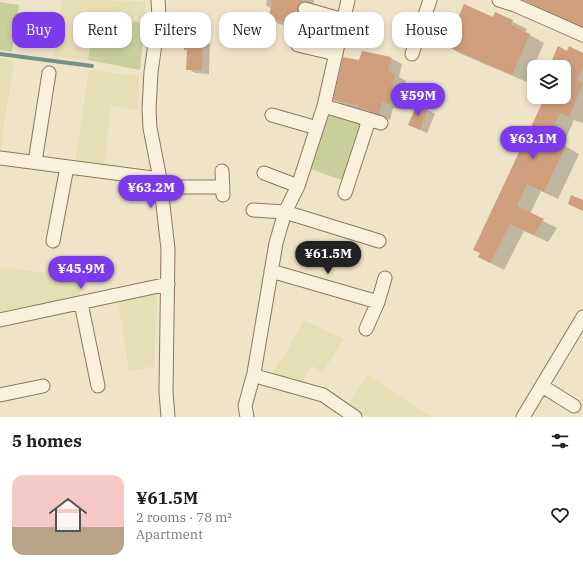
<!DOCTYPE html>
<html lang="en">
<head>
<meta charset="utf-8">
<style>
  :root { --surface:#fff; --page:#f6f6f6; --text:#202124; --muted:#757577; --accent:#7c3aed }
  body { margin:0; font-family:"IBM Plex Serif",serif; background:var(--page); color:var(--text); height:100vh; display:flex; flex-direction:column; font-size:15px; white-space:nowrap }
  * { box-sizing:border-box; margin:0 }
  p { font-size:13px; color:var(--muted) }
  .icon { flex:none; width:22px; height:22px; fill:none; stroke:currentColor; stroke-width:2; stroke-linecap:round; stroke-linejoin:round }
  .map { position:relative; height:417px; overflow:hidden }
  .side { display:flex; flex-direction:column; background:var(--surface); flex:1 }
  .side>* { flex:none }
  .banner { position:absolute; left:12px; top:12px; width:559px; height:36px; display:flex; gap:8px }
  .fabs { position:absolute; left:527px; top:60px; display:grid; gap:8px }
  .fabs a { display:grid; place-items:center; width:44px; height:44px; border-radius:8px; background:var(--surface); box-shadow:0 2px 6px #0003; font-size:20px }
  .price { position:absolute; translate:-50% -34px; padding:0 9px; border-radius:14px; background:var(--accent); color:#fff; font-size:13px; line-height:26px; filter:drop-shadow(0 1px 2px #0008) }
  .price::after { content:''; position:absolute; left:50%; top:24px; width:12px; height:9px; margin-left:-6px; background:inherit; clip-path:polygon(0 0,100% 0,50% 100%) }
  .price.current { background:#222; color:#fff }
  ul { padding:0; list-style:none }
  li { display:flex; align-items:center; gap:12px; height:100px; padding:0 12px }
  li span { display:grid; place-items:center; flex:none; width:112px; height:80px; border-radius:12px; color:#555 }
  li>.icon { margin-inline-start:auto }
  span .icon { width:48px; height:48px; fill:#fffc; stroke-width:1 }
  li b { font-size:17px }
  h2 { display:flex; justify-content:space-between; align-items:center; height:48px; padding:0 12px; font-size:17px }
  .chip { padding:0 14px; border-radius:12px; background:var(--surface); box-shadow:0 2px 6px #0003; font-size:14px; line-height:36px }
  .chip.current { background:var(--accent); color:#fff }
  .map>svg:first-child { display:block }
  .farmland { fill:#e6deb5 }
  .green { fill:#c9cf9b }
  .shadow { fill:#0003 }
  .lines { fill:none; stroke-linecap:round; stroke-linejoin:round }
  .stream { stroke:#6f938a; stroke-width:4 }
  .building { fill:#cf9f7d }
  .minor-casing { stroke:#8d765c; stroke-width:15 }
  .minor { stroke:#faf1dc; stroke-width:13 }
</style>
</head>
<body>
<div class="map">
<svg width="583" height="417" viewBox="0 0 583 417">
  <rect width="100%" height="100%" fill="#f0e4c8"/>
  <path class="farmland" d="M 62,0 L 146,1 L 145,22 L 94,19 L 88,60 L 54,56 Z
    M 0,58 L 14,61 L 0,153 Z
    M 89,70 L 139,76 L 138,110 L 111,105 L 104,167 L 75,163 Z
    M 0,267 L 77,277 L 80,295 L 0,312 Z
    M 152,292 L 157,294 L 154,366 L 129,372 L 118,300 Z
    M 304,320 L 344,339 L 323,372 L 312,366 L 301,384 L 270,375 L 285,354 Z
    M 367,374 L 431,417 L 366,417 L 348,405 Z"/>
  <path class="green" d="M 0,2 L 19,5 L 12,52 L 0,50 Z
    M 94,19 L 145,22 L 140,70 L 88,60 Z
    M 332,112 L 360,121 L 362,129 L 344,181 L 308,168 L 327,114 Z"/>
  <path class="shadow" d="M 267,0 L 314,0 L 312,7 L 307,13 L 309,21 L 307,30 L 279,24 L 269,18 L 272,9 L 266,5 Z
    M 526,0 L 583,0 L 583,27 L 539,8 Z
    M 495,13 L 527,29 L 526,33 L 544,43 L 527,82 L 461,54 L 447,46 L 493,18 Z
    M 203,39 L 210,44 L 209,74 L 195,73 L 188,69 L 188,51 L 185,49 Z
    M 362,52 L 391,58 L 402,64 L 399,77 L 406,81 L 400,109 L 393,108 L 390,120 L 365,110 L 346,106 L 335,100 L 360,62 Z
    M 567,52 L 583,54 L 583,123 L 574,120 L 563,145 L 579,154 L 558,199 L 541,191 L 530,214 L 557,228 L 548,242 L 524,231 L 504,270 L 480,257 L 546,97 L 564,97 L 564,67 L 550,67 Z
    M 428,110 L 435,114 L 427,133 L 410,125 Z"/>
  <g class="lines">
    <path class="stream" d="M 0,54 L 92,66"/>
  </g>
  <path class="building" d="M 273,0 L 303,0 L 297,7 L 300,15 L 297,25 L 268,18 Z
    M 523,0 L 583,0 L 583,26 Z
    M 464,4 L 493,17 L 495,12 L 513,20 L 511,25 L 530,34 L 512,75 L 446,46 Z
    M 184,38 L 203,38 L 202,70 L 186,70 L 187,50 L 184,50 Z
    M 558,46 L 567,51 L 569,46 L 583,53 L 583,68 L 577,80 L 583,83 L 569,117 L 560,113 L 549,137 L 566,145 L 544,192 L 527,184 L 517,206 L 544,219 L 534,235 L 510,224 L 490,263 L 478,257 L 480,253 L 473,250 L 545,97 L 564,97 L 564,67 L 549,67 Z
    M 362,51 L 391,57 L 388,72 L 395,74 L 389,104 L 382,102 L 379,114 L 358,108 L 359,106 L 333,100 L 343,57 L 359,60 Z
    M 417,104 L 428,109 L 420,130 L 408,125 Z
    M 571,195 L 583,200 L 583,211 L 568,204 Z"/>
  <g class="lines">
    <defs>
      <path id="minor" d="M 158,0 L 159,16 L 151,72 L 149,109 L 150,128 L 160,179 L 168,249 L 166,392 L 168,417
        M 348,0 L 324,106 L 298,186 L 285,212 L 276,243 L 254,373 L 259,377 L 323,395 L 355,417
        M 499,0 L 515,5 L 583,35
        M 305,9 L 344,20
        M 298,45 L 336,54
        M 412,54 L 430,0
        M 324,106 L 381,123
        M 272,115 L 317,128
        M 0,158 L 160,179
        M 35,162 L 49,73
        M 222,171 L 223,195
        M 264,173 L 298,186
        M 161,187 L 223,187
        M 345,193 L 367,126 L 366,119
        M 253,210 L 285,212 L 379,241
        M 53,241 L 67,167
        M 271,271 L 378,302
        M 81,303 L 98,386
        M 0,320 L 168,284
        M 366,329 L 378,302 L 385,278
        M 542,386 L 574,406
        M 0,395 L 43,386
        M 247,417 L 245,406 L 254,373
        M 523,417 L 583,317"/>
    </defs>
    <use href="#minor" class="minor-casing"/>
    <use href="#minor" class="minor"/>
  </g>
</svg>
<div class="fabs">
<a><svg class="icon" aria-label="layers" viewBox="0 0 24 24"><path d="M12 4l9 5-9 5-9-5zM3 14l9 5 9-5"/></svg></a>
</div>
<b class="price" style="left:418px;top:117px">¥59M</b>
<b class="price" style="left:533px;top:160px">¥63.1M</b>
<b class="price" style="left:151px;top:209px">¥63.2M</b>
<b class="price current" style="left:328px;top:275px">¥61.5M</b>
<b class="price" style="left:81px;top:290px">¥45.9M</b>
<div class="banner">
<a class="chip current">Buy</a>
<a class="chip">Rent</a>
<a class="chip">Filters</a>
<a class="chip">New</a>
<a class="chip">Apartment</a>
<a class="chip">House</a>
</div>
</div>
<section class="side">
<h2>5 homes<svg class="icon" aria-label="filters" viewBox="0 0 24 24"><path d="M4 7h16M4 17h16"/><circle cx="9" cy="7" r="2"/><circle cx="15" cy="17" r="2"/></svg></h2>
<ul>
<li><span style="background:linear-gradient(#f6c9c9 65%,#b9a48a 0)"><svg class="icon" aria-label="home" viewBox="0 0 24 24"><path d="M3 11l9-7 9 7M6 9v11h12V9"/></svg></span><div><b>¥61.5M</b><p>2 rooms · 78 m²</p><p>Apartment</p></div><svg class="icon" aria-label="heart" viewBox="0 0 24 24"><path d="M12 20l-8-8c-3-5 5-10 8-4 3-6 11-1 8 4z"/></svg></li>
</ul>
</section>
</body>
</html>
